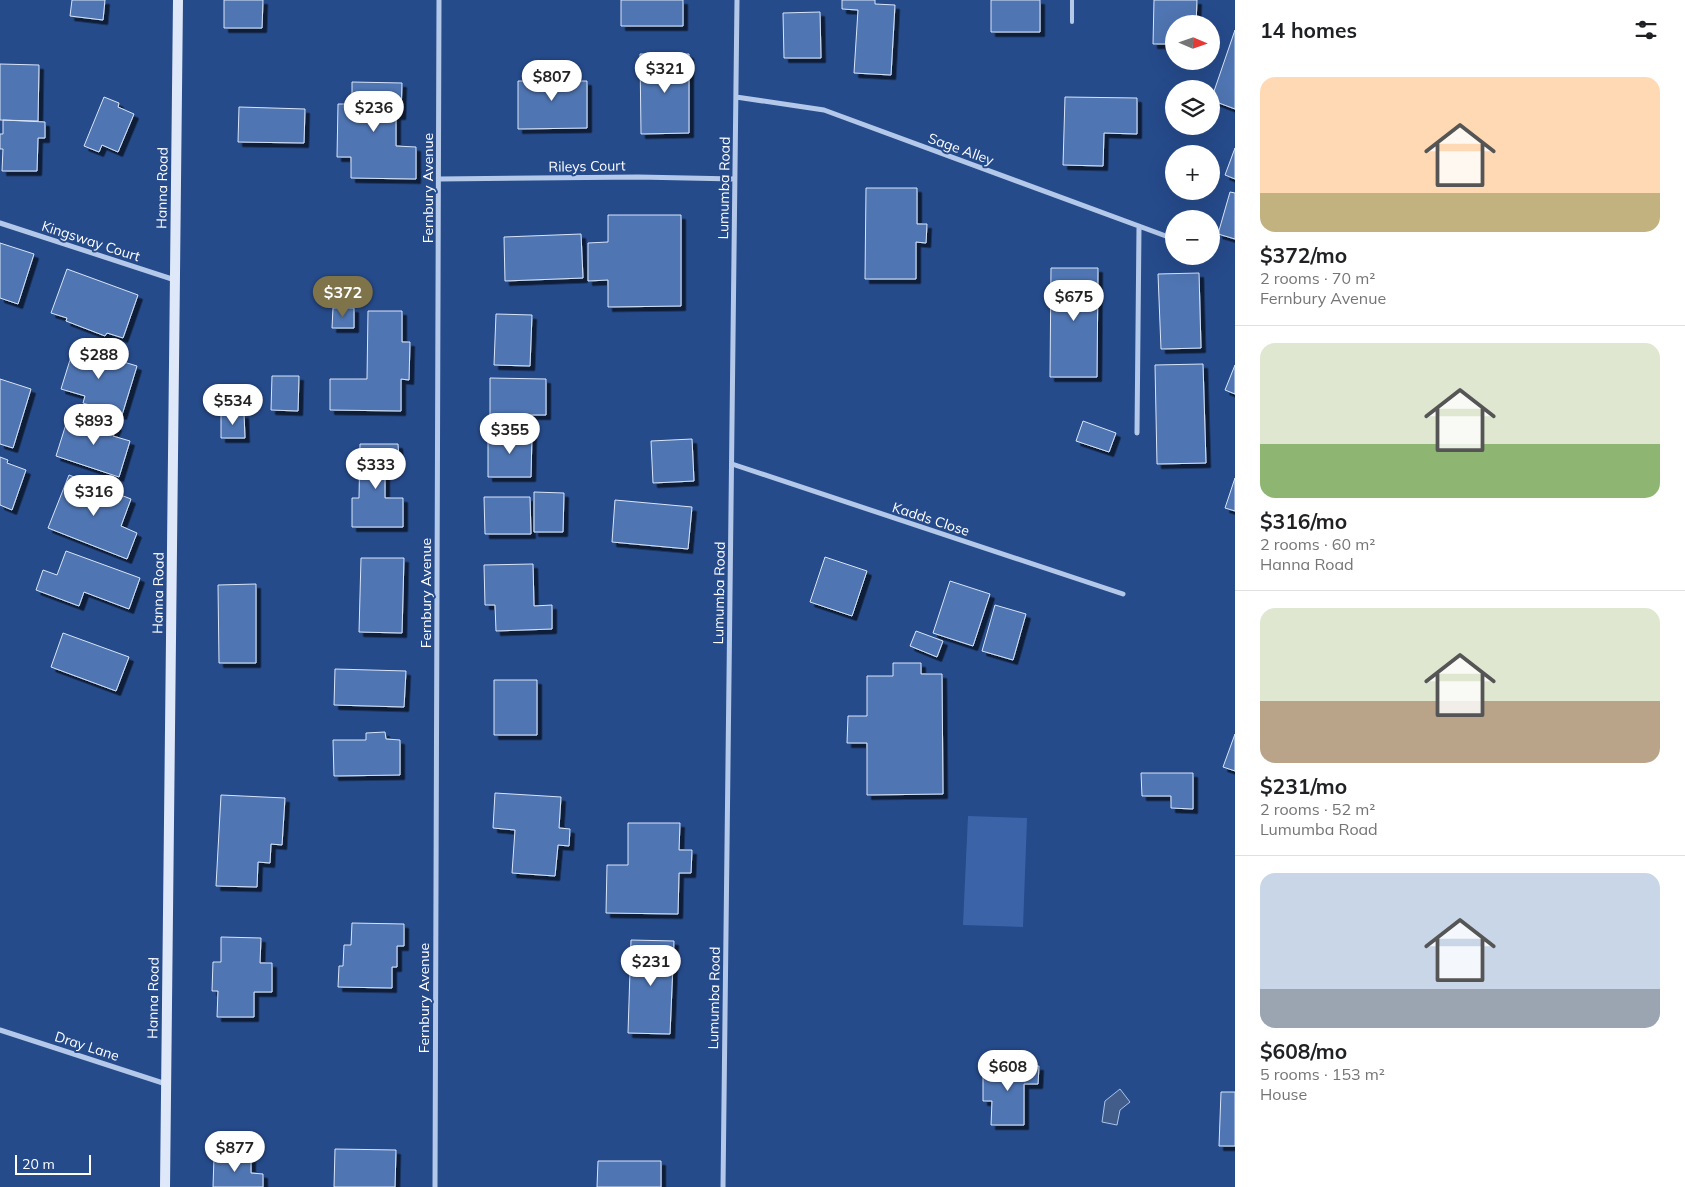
<!DOCTYPE html>
<html lang="en">
<head>
<meta charset="utf-8">
<style>
  :root { --surface:#fff; --page:#f6f6f6; --text:#202124; --muted:#757577; --line:#e0e0e0; --accent:#7f734a }
  body { margin:0; font-family:Mulish,sans-serif; background:var(--page); color:var(--text); height:100vh; display:flex; flex-direction:column; font-size:19px; white-space:nowrap }
  * { box-sizing:border-box; margin:0 }
  p { font-size:16px; color:var(--muted) }
  .icon { flex:none; width:28px; height:28px; fill:none; stroke:currentColor; stroke-width:2; stroke-linecap:round; stroke-linejoin:round }
  .map { position:relative; flex:1; overflow:hidden }
  .drawer { display:flex; flex-direction:column; background:var(--surface); width:450px }
  .drawer>* { flex:none }
  .needle { width:32px; rotate:92deg }
  .fabs { position:absolute; left:1165px; top:15px; display:grid; gap:10px }
  .fabs a { display:grid; place-items:center; width:55px; height:55px; border-radius:50%; background:var(--surface); box-shadow:0 5px 20px #0002; font-size:25px }
  .scale { position:absolute; left:15px; bottom:12px; width:76px; box-sizing:border-box; padding-left:5px; border:2px solid #fff; border-top:0; font-size:14px; line-height:18px; white-space:nowrap; color:#fff; -webkit-text-stroke:4px #264b8b; paint-order:stroke }
  .price { position:absolute; translate:-50% -42px; padding:0 11px; border-radius:18px; background:#fff; color:#222; font-size:16px; line-height:32px; filter:drop-shadow(0 1px 2px #0008) }
  .price::after { content:''; position:absolute; left:50%; top:30px; width:15px; height:11px; margin-left:-8px; background:inherit; clip-path:polygon(0 0,100% 0,50% 100%) }
  .price.on { background:var(--accent); color:#fff }
  ul { padding:0; list-style:none }
  li { display:grid; align-content:center; gap:10px; height:265px; padding:0 25px }
  li+li { border-top:1px solid var(--line) }
  li span { display:grid; place-items:center; height:155px; border-radius:15px; color:#555 }
  li>.icon { margin-inline-start:auto }
  span .icon { width:90px; height:90px; fill:#fffc; stroke-width:1 }
  li b { font-size:21px }
  h2 { display:flex; justify-content:space-between; align-items:center; height:60px; padding:0 25px; font-size:21px }
  main { display:flex; flex:1; min-height:0 }
  .map>svg:first-child { display:block }
  .green { fill:#3b64a8 }
  .water { fill:#435d8b; stroke:#a9c3ea }
  .building { fill:#4f74b2; stroke:#d9e5f8; filter:url(#shadow) }
  .lines { fill:none; stroke-linecap:round; stroke-linejoin:round }
  .lane { stroke:#b4c9ea; stroke-width:4 }
  .street { stroke:#b4c9ea; stroke-width:5 }
  .secondary { stroke:#dfe8f8; stroke-width:10 }
  .labels { text-anchor:middle; stroke-width:4; stroke-linejoin:round; paint-order:stroke }
  .street-label { font-size:14px; fill:#fff; stroke:#264b8b }
</style>
</head>
<body>
<main>
<div class="map">
<svg width="1235" height="1187" viewBox="0 0 1235 1187">
  <defs>
    <filter id="shadow"><feDropShadow dx="4.5" dy="4.5" stdDeviation="0" flood-color="#0009"/></filter>
  </defs>
  <rect width="100%" height="100%" fill="#264b8b"/>
  <path class="green" d="M 968,816 L 1027,818 L 1023,927 L 963,925 Z"/>
  <path class="water" d="M 1120,1089 L 1130,1102 L 1120,1110 L 1117,1125 L 1102,1122 L 1105,1101 Z"/>
  <path class="building" d="M 72,0 L 105,0 L 103,20 L 70,16 Z
    M 224,0 L 263,0 L 262,28 L 224,28 Z
    M 621,0 L 683,0 L 683,26 L 621,26 Z
    M 842,0 L 875,0 L 875,4 L 895,5 L 891,75 L 854,73 L 858,10 L 842,9 Z
    M 991,0 L 1040,0 L 1040,32 L 991,32 Z
    M 1154,0 L 1197,0 L 1196,24 L 1174,24 L 1174,44 L 1153,44 Z
    M 820,12 L 821,58 L 784,58 L 783,13 Z
    M 1235,30 L 1235,109 L 1211,100 Z
    M 640,54 L 689,54 L 689,133 L 641,134 Z
    M 0,64 L 39,65 L 38,121 L 0,120 Z
    M 538,68 L 565,68 L 565,81 L 587,81 L 587,128 L 518,129 L 518,81 L 538,81 Z
    M 352,82 L 402,83 L 401,115 L 396,115 L 396,146 L 416,147 L 416,179 L 351,178 L 351,157 L 337,157 L 338,104 L 352,104 Z
    M 104,97 L 119,103 L 118,107 L 134,114 L 118,152 L 102,145 L 99,152 L 84,146 Z
    M 1065,97 L 1137,98 L 1137,134 L 1104,133 L 1103,166 L 1063,165 Z
    M 239,107 L 305,109 L 304,143 L 238,142 Z
    M 3,120 L 45,122 L 45,138 L 38,138 L 37,171 L 2,171 L 3,149 L 0,149 L 0,134 L 3,134 Z
    M 1235,148 L 1235,179 L 1225,175 Z
    M 866,188 L 917,188 L 917,224 L 927,224 L 926,243 L 916,242 L 916,279 L 865,279 Z
    M 1230,192 L 1235,193 L 1235,239 L 1218,234 Z
    M 608,215 L 681,215 L 681,306 L 608,307 L 608,280 L 588,281 L 588,243 L 608,242 Z
    M 581,234 L 583,278 L 505,281 L 504,237 Z
    M 0,243 L 34,254 L 18,304 L 0,298 Z
    M 1051,268 L 1098,268 L 1097,377 L 1050,377 Z
    M 67,269 L 138,295 L 123,338 L 107,333 L 105,336 L 66,321 L 67,318 L 51,313 Z
    M 1199,273 L 1201,348 L 1161,349 L 1158,274 Z
    M 333,308 L 354,308 L 354,328 L 332,328 Z
    M 368,311 L 402,311 L 402,342 L 410,342 L 409,380 L 401,379 L 401,411 L 330,410 L 330,379 L 367,379 Z
    M 496,314 L 532,315 L 530,366 L 494,365 Z
    M 74,347 L 137,366 L 122,415 L 83,403 L 85,396 L 61,389 Z
    M 1203,364 L 1206,463 L 1157,464 L 1155,365 Z
    M 1235,365 L 1235,394 L 1225,390 Z
    M 272,376 L 299,376 L 298,411 L 271,410 Z
    M 490,378 L 546,379 L 546,415 L 490,415 Z
    M 0,379 L 31,389 L 13,448 L 0,444 Z
    M 221,414 L 244,414 L 245,438 L 221,438 Z
    M 89,417 L 117,426 L 113,436 L 130,441 L 119,477 L 56,456 L 67,421 L 86,427 Z
    M 1083,421 L 1116,433 L 1109,452 L 1076,441 Z
    M 488,434 L 532,434 L 531,477 L 488,477 Z
    M 692,439 L 694,481 L 653,483 L 651,441 Z
    M 360,444 L 398,444 L 399,459 L 385,459 L 385,498 L 403,498 L 403,527 L 352,527 L 352,498 L 359,498 Z
    M 0,457 L 8,460 L 7,463 L 26,470 L 12,510 L 0,505 Z
    M 69,475 L 131,499 L 121,526 L 137,533 L 127,559 L 48,528 Z
    M 1235,478 L 1235,511 L 1225,508 Z
    M 534,492 L 564,493 L 563,532 L 534,532 Z
    M 484,497 L 530,497 L 531,534 L 485,534 Z
    M 615,500 L 692,507 L 688,549 L 612,542 Z
    M 66,551 L 140,578 L 129,609 L 84,592 L 79,606 L 36,590 L 43,570 L 57,575 Z
    M 825,557 L 867,571 L 852,616 L 810,602 Z
    M 361,558 L 404,558 L 402,633 L 359,632 Z
    M 533,564 L 534,606 L 552,605 L 552,629 L 496,631 L 495,605 L 485,605 L 484,565 Z
    M 950,581 L 990,594 L 973,646 L 933,633 Z
    M 256,584 L 256,663 L 219,663 L 218,585 Z
    M 995,605 L 1026,614 L 1013,660 L 982,651 Z
    M 916,631 L 943,641 L 937,657 L 910,646 Z
    M 63,633 L 129,657 L 116,691 L 51,667 Z
    M 893,663 L 921,663 L 921,674 L 942,674 L 943,794 L 867,795 L 867,743 L 847,743 L 848,716 L 867,716 L 867,676 L 893,676 Z
    M 335,669 L 406,671 L 404,707 L 334,705 Z
    M 494,680 L 537,680 L 537,735 L 494,735 Z
    M 385,732 L 386,739 L 400,740 L 400,775 L 334,776 L 333,740 L 366,740 L 366,733 Z
    M 1235,734 L 1235,771 L 1223,767 Z
    M 1141,773 L 1193,773 L 1193,809 L 1171,808 L 1171,796 L 1142,796 Z
    M 495,793 L 561,797 L 559,828 L 570,829 L 569,846 L 558,845 L 555,876 L 512,873 L 515,830 L 493,828 Z
    M 221,795 L 285,798 L 282,845 L 271,844 L 270,863 L 258,862 L 257,887 L 216,886 Z
    M 628,823 L 680,823 L 679,850 L 692,850 L 691,873 L 679,873 L 678,914 L 606,913 L 607,865 L 628,865 Z
    M 352,923 L 404,924 L 404,946 L 397,946 L 397,967 L 392,967 L 392,988 L 338,987 L 339,966 L 343,966 L 344,945 L 351,945 Z
    M 221,937 L 261,938 L 260,963 L 272,963 L 272,992 L 254,992 L 254,1017 L 217,1017 L 218,991 L 212,991 L 213,962 L 221,962 Z
    M 631,940 L 674,941 L 670,1034 L 628,1033 Z
    M 983,1065 L 1039,1066 L 1038,1084 L 1024,1084 L 1024,1125 L 991,1125 L 992,1101 L 983,1101 Z
    M 1221,1092 L 1235,1092 L 1235,1146 L 1219,1146 Z
    M 335,1149 L 396,1150 L 395,1187 L 334,1187 Z
    M 214,1157 L 251,1158 L 251,1173 L 263,1174 L 263,1187 L 213,1187 Z
    M 598,1161 L 661,1161 L 661,1187 L 597,1187 Z"/>
  <g class="lines">
    <path class="lane" d="M 1072,22 L 1072,0"/>
    <path class="street" d="M 736,97 L 824,110 L 1174,239
      M 439,179 L 638,177 L 735,179
      M 0,223 L 175,280
      M 1137,433 L 1139,227
      M 732,464 L 1123,594
      M 0,1030 L 166,1084
      M 435,1187 L 439,0
      M 723,1187 L 737,0"/>
    <path class="secondary" d="M 165,1187 L 178,0"/>
  </g>
  <g class="labels">
    <g class="street-label">
      <text transform="translate(961 149) rotate(20)" y="5">Sage Alley</text>
      <text transform="translate(587 166) rotate(-1)" y="5">Rileys Court</text>
      <text transform="translate(162 188) rotate(-89)" y="5">Hanna Road</text>
      <text transform="translate(428 188) rotate(-90)" y="5">Fernbury Avenue</text>
      <text transform="translate(724 188) rotate(-89)" y="5">Lumumba Road</text>
      <text transform="translate(91 241) rotate(18)" y="5">Kingsway Court</text>
      <text transform="translate(931 519) rotate(18)" y="5">Kadds Close</text>
      <text transform="translate(158 593) rotate(-89)" y="5">Hanna Road</text>
      <text transform="translate(426 593) rotate(-90)" y="5">Fernbury Avenue</text>
      <text transform="translate(719 593) rotate(-89)" y="5">Lumumba Road</text>
      <text transform="translate(153 998) rotate(-89)" y="5">Hanna Road</text>
      <text transform="translate(424 998) rotate(-90)" y="5">Fernbury Avenue</text>
      <text transform="translate(714 998) rotate(-89)" y="5">Lumumba Road</text>
      <text transform="translate(87 1046) rotate(18)" y="5">Dray Lane</text>
    </g>
  </g>
</svg>
<div class="fabs">
<a><svg class="needle" viewBox="-14 -14 28 28"><path d="M0-13l5 13h-10z" fill="#e53935"/><path d="M0 13l5-13h-10z" fill="#757577"/></svg></a>
<a><svg class="icon" aria-label="layers" viewBox="0 0 24 24"><path d="M12 4l9 5-9 5-9-5zM3 14l9 5 9-5"/></svg></a>
<a>+</a>
<a>−</a>
</div>
<div class="scale">20 m</div>
<b class="price" style="left:665px;top:94px">$321</b>
<b class="price" style="left:552px;top:102px">$807</b>
<b class="price" style="left:374px;top:133px">$236</b>
<b class="price on" style="left:343px;top:318px">$372</b>
<b class="price" style="left:1074px;top:322px">$675</b>
<b class="price" style="left:99px;top:380px">$288</b>
<b class="price" style="left:233px;top:426px">$534</b>
<b class="price" style="left:94px;top:446px">$893</b>
<b class="price" style="left:510px;top:455px">$355</b>
<b class="price" style="left:376px;top:490px">$333</b>
<b class="price" style="left:94px;top:517px">$316</b>
<b class="price" style="left:651px;top:987px">$231</b>
<b class="price" style="left:1008px;top:1092px">$608</b>
<b class="price" style="left:235px;top:1173px">$877</b>
</div>
<section class="drawer">
<h2>14 homes<svg class="icon" aria-label="filters" viewBox="0 0 24 24"><path d="M4 7h16M4 17h16"/><circle cx="9" cy="7" r="2"/><circle cx="15" cy="17" r="2"/></svg></h2>
<ul>
<li><span style="background:linear-gradient(#ffd9b3 75%,#c2b280 0)"><svg class="icon" aria-label="home" viewBox="0 0 24 24"><path d="M3 11l9-7 9 7M6 9v11h12V9"/></svg></span><div><b>$372/mo</b><p>2 rooms · 70 m²</p><p>Fernbury Avenue</p></div></li>
<li><span style="background:linear-gradient(#dfe7d0 65%,#8fb573 0)"><svg class="icon" aria-label="home" viewBox="0 0 24 24"><path d="M3 11l9-7 9 7M6 9v11h12V9"/></svg></span><div><b>$316/mo</b><p>2 rooms · 60 m²</p><p>Hanna Road</p></div></li>
<li><span style="background:linear-gradient(#dfe7d0 60%,#b9a48a 0)"><svg class="icon" aria-label="home" viewBox="0 0 24 24"><path d="M3 11l9-7 9 7M6 9v11h12V9"/></svg></span><div><b>$231/mo</b><p>2 rooms · 52 m²</p><p>Lumumba Road</p></div></li>
<li><span style="background:linear-gradient(#c9d6e8 75%,#9aa5b1 0)"><svg class="icon" aria-label="home" viewBox="0 0 24 24"><path d="M3 11l9-7 9 7M6 9v11h12V9"/></svg></span><div><b>$608/mo</b><p>5 rooms · 153 m²</p><p>House</p></div></li>
</ul>
</section>
</main>
</body>
</html>
